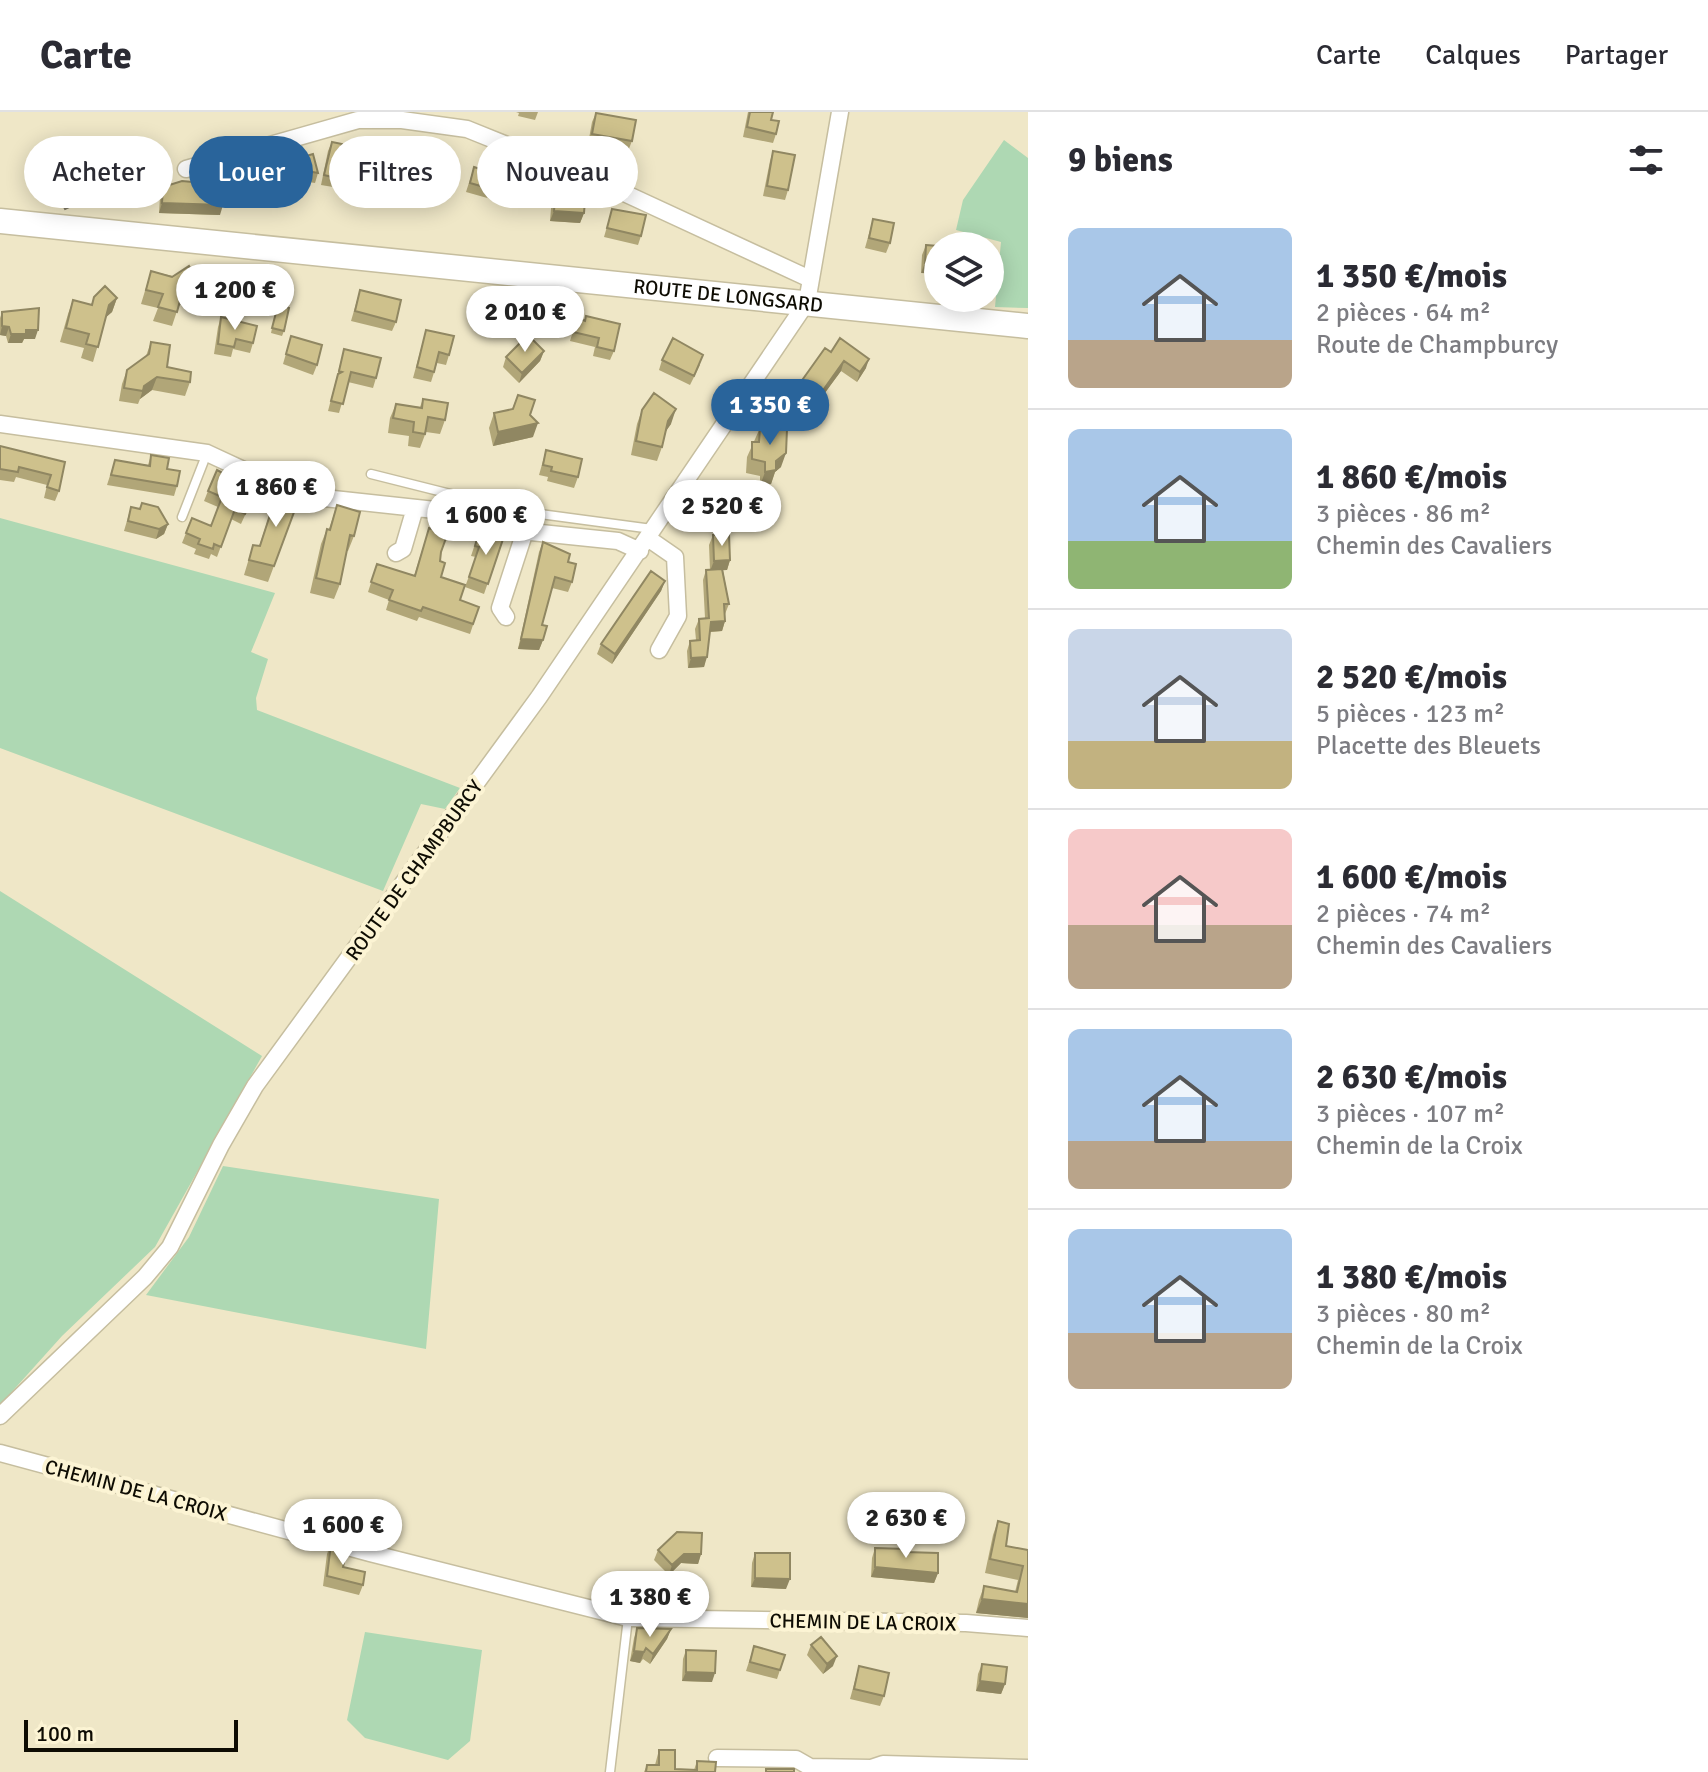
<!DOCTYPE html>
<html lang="fr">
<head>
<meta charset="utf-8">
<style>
  :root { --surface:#fff; --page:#f2f2f3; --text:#2b2b33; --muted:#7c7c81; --line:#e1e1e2; --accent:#29649b }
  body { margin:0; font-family:Signika,sans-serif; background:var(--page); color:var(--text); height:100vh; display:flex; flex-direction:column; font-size:30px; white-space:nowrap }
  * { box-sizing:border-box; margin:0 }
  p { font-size:26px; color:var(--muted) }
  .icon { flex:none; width:44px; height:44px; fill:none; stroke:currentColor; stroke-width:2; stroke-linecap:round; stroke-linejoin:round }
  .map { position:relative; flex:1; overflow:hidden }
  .side { display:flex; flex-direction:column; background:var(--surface); width:680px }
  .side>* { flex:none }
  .banner { position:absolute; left:24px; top:24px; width:760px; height:72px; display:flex; gap:16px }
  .tools { position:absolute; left:924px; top:120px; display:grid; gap:16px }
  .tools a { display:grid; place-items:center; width:80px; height:80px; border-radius:50%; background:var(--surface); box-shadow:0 4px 20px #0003; font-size:40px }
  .scale { position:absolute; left:24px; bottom:20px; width:214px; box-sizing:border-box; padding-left:8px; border:4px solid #0e0c03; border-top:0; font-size:22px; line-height:28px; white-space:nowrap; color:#0e0c03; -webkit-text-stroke:6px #fcf4d4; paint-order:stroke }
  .price { position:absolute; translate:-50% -68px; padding:0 18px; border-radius:28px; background:#fff; color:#222; font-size:26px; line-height:52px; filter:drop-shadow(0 2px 4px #0008) }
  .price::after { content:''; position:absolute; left:50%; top:48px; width:24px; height:18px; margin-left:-12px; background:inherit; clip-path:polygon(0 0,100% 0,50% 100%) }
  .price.active { background:var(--accent); color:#fff }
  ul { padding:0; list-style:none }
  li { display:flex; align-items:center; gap:24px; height:200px; padding:0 40px }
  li+li { border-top:2px solid var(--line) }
  li span { display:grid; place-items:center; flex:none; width:224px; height:160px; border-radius:12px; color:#555 }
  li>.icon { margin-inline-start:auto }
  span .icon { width:96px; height:96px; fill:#fffc; stroke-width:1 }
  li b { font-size:34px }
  h2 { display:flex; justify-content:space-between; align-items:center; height:96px; padding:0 40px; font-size:34px }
  .chip { padding:0 28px; border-radius:36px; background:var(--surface); box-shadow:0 4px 20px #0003; font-size:28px; line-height:72px }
  .chip.active { background:var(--accent); color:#fff }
  header { display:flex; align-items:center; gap:48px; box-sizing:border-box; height:112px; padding:0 40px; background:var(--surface); border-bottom:2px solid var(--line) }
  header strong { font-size:38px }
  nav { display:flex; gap:44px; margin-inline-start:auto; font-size:28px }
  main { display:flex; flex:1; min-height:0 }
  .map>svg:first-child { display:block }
  .green { fill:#aed8b3 }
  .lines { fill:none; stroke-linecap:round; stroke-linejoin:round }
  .lane-casing { stroke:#c6be9f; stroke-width:11 }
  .street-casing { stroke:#c6be9f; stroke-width:19 }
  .secondary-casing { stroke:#c6be9f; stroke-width:27 }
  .path { stroke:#7b7662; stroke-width:3; stroke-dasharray:6 4; stroke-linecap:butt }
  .lane { stroke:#fff; stroke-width:8 }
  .street { stroke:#fff; stroke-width:16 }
  .secondary { stroke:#fff; stroke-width:24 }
  .wall { fill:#b1a678 }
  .shaded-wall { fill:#908762 }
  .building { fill:#cec18c; stroke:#908762; stroke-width:2 }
  .labels { text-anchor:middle; stroke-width:8; stroke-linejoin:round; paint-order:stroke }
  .street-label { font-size:20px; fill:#0e0c03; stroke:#fcf4d4 }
</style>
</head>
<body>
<header>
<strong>Carte</strong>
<nav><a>Carte</a><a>Calques</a><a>Partager</a></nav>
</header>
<main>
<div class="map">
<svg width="1028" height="1660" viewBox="0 0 1028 1660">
  <rect width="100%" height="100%" fill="#efe7c7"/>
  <path class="green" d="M 1004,28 L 1028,46 L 1028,196 L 995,195 L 1001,130 L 956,118 L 963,88 Z
    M 0,406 L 275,481 L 251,540 L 268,547 L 256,586 L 257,598 L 460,676 L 445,697 L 421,692 L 383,779 L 0,636 Z
    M 0,779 L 262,944 L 155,1135 L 62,1224 L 0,1293 Z
    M 223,1054 L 439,1087 L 426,1237 L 146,1183 L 189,1125 Z
    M 365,1520 L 482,1538 L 470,1629 L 448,1648 L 365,1626 L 347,1608 Z"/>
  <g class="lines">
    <defs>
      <path id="lane" d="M 371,362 L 518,399 L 652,417
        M 182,405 L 207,341
        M 610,1660 L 628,1506"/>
      <path id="street" d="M 186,57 L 358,8 L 402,8 L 467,17 L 609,74 L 810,167
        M 0,312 L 207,341 L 276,373 L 324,386 L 435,398 L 502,417 L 618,429 L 640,439
        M 649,427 L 675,445 L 678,504 L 659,538
        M 396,441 L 403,437 L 415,396
        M 506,505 L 500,496 L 525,419
        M 0,1304 L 145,1165 L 170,1135 L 221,1033 L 255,974 L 539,585 L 807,190 L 840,0
        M 0,1341 L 370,1441 L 628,1506 L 966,1511 L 1028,1516
        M 717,1646 L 796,1647 L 810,1655 L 871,1656 L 883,1652 L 1028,1656"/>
      <g id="secondary">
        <path id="s1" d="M 0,109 L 1028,214"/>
      </g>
    </defs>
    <use href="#lane" class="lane-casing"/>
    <use href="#street" class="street-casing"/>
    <use href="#secondary" class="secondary-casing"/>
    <path class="path" d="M 64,97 L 82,88 L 171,62"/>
    <use href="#lane" class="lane"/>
    <use href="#street" class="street"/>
    <use href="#secondary" class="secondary"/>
  </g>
  <path class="wall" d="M 516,0 L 538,0 L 535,8 L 518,4 L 519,1 Z
    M 748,0 L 773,0 L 771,8 L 776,22 L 773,31 L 743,25 Z
    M 596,1 L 632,29 L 628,39 L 588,32 L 592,10 Z
    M 332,30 L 341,38 L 384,50 L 375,78 L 336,66 L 333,75 L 321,73 L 328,39 Z
    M 423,38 L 442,65 L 438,75 L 431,73 L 429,78 L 412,73 Z
    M 773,39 L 788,78 L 785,88 L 763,84 L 770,49 Z
    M 256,47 L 268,82 L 265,91 L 234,85 L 238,65 L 241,56 L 252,58 Z
    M 275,53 L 318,61 L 315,71 L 271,64 Z
    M 474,55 L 506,66 L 498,89 L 466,80 Z
    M 556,74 L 584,101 L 580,111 L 550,109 L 552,84 Z
    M 163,75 L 220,103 L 159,101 L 160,85 Z
    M 612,97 L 641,124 L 638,133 L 604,125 Z
    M 873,107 L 890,131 L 886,141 L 865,136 Z
    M 926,133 L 938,134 L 921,161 L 922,143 Z
    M 151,159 L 199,170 L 194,184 L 179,193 L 172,214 L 153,209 L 158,196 L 141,192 Z
    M 360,178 L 396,210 L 392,219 L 351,209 Z
    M 94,185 L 117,186 L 112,200 L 106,205 L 93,250 L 81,246 L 84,236 L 60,230 L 68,202 L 73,188 L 92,193 Z
    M 276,198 L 284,219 L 282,224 L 271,221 Z
    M 2,200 L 35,227 L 24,227 L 22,231 L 8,231 L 6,224 L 0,223 L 0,206 Z
    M 221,205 L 253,231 L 250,241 L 233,237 L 231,245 L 214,242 L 218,215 Z
    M 577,206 L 614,239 L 610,248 L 593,244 L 595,235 L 570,229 Z
    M 426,218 L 449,243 L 446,253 L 437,251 L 431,270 L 413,266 Z
    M 291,224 L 317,253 L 313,263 L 283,252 Z
    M 151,230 L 167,255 L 190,270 L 185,284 L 152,278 L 140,287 L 138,292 L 119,289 L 122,272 L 127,258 L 146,244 Z
    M 344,237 L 376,266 L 373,276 L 348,270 L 339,301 L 328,299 Z
    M 544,239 L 540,249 L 519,271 L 503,255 L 506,245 Z
    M 831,240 L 866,256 L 857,270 L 841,259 L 813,297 L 809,294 L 796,305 L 785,297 L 788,288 Z
    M 662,248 L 700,253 L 690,273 L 659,258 Z
    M 518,283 L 530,303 L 533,325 L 493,334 L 489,316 L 494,301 L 512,297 Z
    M 423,287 L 445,308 L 440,322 L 426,320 L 420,336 L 408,334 L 409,324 L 388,321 L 390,306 L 396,292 L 420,295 Z
    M 642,298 L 671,312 L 666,319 L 662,335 L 657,349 L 631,343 L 637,312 Z
    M 760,316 L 781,355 L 775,360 L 771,372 L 760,374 L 760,364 L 746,361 L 747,345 Z
    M 0,334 L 65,350 L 59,379 L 55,389 L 44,386 L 47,373 L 16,365 L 14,370 L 0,368 Z
    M 546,338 L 578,365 L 574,376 L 547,369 L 548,365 L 539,363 Z
    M 151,343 L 167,357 L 177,374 L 174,384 L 107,373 L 115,348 L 148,353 Z
    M 278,378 L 300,384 L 268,470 L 244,463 L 253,433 L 259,434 Z
    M 208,379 L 256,379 L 241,412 L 231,407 L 217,445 L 211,442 L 209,447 L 194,442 L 196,437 L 182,431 L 192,406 L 211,414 L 218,395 L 204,389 Z
    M 142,391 L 168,412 L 164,422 L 156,427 L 124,419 L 131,395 L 140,397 Z
    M 337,393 L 354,424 L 348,439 L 347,439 L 340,472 L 334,487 L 310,481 L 321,432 L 327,417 L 329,417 Z
    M 429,416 L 441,440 L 440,449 L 441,465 L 460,488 L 479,495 L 470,522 L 419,505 L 417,509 L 386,498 L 389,488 L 368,480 L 377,452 L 414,464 Z
    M 478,423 L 503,427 L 484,482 L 465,475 L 476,445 L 471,444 Z
    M 713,423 L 730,448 L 727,458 L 723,458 L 729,492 L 725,502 L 725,509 L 722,519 L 710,520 L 704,555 L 688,556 L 687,539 L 690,529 L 696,528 L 695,517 L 699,507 L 705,506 L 703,468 L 706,458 L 710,458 L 709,433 Z
    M 543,430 L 568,450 L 572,470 L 568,480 L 552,476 L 542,513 L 543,528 L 539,538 L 518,537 L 539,440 Z
    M 665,469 L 661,479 L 612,552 L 597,542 L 601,532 Z
    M 998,1409 L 1006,1434 L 1028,1438 L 1028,1506 L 976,1501 L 979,1488 L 984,1474 L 1015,1480 L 1018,1468 L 985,1461 L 993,1423 Z
    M 331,1432 L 343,1455 L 363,1473 L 359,1483 L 323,1474 L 327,1442 Z
    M 875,1436 L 906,1440 L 938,1461 L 934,1471 L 871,1465 L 872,1446 Z
    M 658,1438 L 701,1442 L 698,1452 L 681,1451 L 669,1463 L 654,1448 Z
    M 755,1441 L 786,1477 L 751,1475 L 752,1451 Z
    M 637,1516 L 671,1517 L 667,1527 L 650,1552 L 643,1547 L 640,1551 L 630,1549 L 634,1526 Z
    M 811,1533 L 833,1554 L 823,1562 L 807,1543 Z
    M 754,1534 L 780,1558 L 777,1567 L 746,1559 Z
    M 686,1538 L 712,1570 L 682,1569 L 683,1547 Z
    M 982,1552 L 1005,1572 L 1001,1582 L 976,1579 L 978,1562 Z
    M 859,1554 L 884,1584 L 880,1594 L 850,1587 Z
    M 659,1638 L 675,1657 L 694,1658 L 697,1649 L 715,1660 L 644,1660 L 647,1653 L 655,1653 Z"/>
  <path class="shaded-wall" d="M 162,91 L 223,93 L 220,103 L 159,101 Z
    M 554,99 L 584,101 L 580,111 L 550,109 Z
    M 925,151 L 938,152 L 938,162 L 921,161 Z
    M 199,170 L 194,184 L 177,195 L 182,181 Z
    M 117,186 L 112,200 L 104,207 L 109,193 Z
    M 2,214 L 9,215 L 6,224 L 0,223 Z
    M 26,218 L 38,218 L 35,227 L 24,227 L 22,231 L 8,231 L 11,222 Z
    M 544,239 L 540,249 L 519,271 L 522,261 Z
    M 869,247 L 866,256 L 857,270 L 860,260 Z
    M 844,249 L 841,259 L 813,297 L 816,288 Z
    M 157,265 L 152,278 L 140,287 L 144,274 Z
    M 812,285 L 809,294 L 796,305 L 800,296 Z
    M 676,297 L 671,312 L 663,323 L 668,309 Z
    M 538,311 L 533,325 L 493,334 L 498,320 Z
    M 786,341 L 781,355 L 775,360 L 771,372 L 760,374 L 765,360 Z
    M 168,412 L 164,422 L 156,427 L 159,417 Z
    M 730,448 L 727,458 L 710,459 L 714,449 Z
    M 665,469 L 661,479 L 612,552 L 615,542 Z
    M 725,509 L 722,519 L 707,520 L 711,510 Z
    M 521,527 L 543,528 L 539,538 L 518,537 Z
    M 707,545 L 704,555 L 688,556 L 691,546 Z
    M 684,1442 L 701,1442 L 698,1452 L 681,1451 L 669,1463 L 672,1453 Z
    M 875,1455 L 938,1461 L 934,1471 L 871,1465 Z
    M 755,1466 L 790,1467 L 786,1477 L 751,1475 Z
    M 982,1487 L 1028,1492 L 1028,1506 L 976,1501 Z
    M 671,1517 L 667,1527 L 650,1552 L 653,1542 Z
    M 646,1536 L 640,1551 L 630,1549 L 634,1539 Z
    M 837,1544 L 833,1554 L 823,1562 L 827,1552 Z
    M 686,1560 L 715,1561 L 712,1570 L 682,1569 Z
    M 980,1569 L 1005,1572 L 1001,1582 L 976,1579 Z"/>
  <path class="building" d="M 750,0 L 773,0 L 771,8 L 779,9 L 776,22 L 747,15 Z
    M 596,1 L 636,8 L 632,29 L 592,22 Z
    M 332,30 L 342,32 L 341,38 L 384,50 L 379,68 L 338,56 L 336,66 L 324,63 Z
    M 423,38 L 447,45 L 442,65 L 434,63 L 433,68 L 416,63 Z
    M 773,39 L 795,43 L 788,78 L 767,74 Z
    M 313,42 L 318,61 L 275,53 Z
    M 256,47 L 271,49 L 268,82 L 237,76 L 241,56 L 254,58 Z
    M 474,55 L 506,66 L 502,80 L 470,71 Z
    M 182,69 L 225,73 L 223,93 L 162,91 L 163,75 Z
    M 556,74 L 586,76 L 584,101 L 554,99 Z
    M 612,97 L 646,103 L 641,124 L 607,116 Z
    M 873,107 L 894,111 L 890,131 L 869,126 Z
    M 926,133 L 938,134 L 938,152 L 925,151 Z
    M 189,154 L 199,170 L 182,181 L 177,200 L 158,195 L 163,182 L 146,178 L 151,159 L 172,165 Z
    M 105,174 L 117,186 L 109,193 L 98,235 L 86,232 L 89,222 L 66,216 L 73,188 L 92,193 L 94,185 Z
    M 360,178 L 401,188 L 396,210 L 355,199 Z
    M 278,193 L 289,196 L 284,219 L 272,216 Z
    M 39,196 L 38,218 L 26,218 L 26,222 L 11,222 L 9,215 L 2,214 L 2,200 Z
    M 586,204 L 620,212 L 614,239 L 597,235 L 599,226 L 573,220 L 577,206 L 585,209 Z
    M 221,205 L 257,214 L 253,231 L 236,227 L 234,235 L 218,232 Z
    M 426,218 L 454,224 L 449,243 L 439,240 L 434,260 L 417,255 Z
    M 528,223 L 544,239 L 522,261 L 506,245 Z
    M 291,224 L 322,233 L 317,253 L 286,242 Z
    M 673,226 L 703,243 L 694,264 L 662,248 Z
    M 840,226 L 869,247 L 860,260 L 844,249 L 816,288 L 812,285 L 800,296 L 788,288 L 825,236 L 831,240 Z
    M 151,230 L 170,233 L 167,255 L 191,260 L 190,270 L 157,265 L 144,274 L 143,279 L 124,276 L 127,258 L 149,242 Z
    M 344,237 L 381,246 L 376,266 L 351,260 L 343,292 L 331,289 L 338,262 L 342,260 L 339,259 Z
    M 654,281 L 676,297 L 668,309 L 662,335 L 636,329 L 642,298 Z
    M 518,283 L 535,288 L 530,303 L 538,311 L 498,320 L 494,301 L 513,297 Z
    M 423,287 L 448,291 L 445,308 L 428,305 L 425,322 L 413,320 L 414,310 L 393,306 L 396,292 L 422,296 Z
    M 760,316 L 787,317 L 786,341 L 776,349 L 776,358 L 765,360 L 765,350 L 752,347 L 752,330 L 759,330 Z
    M 0,334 L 65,350 L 59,379 L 47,375 L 51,363 L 19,355 L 18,360 L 0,357 Z
    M 546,338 L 582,347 L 578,365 L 551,359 L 552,355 L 543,353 Z
    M 151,343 L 169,346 L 167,357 L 180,359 L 177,374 L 111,363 L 115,348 L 150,354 Z
    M 217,358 L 256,379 L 245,402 L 235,397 L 221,435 L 214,432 L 213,437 L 198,432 L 200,427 L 186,421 L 192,406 L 211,414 L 222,385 L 208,379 Z
    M 278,378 L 300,384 L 274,454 L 249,448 L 253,433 L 260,434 Z
    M 142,391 L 158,395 L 168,412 L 159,417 L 128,409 L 131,395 L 140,397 Z
    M 337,393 L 360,400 L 354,424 L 350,423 L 340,472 L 316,466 L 327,417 L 330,418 Z
    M 434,410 L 450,415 L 441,440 L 440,449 L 445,451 L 441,465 L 465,473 L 460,488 L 479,495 L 473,512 L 423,495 L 421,499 L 389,488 L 393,478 L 371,470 L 377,452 L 415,464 L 429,416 L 432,417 Z
    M 486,421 L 503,427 L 488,472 L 469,465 L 479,435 L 475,434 L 478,423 L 485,425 Z
    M 729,422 L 730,448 L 714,449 L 713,423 Z
    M 543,430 L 570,442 L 568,450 L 576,452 L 572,470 L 555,465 L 542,513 L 547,514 L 543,528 L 521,527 Z
    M 722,457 L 729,492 L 724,492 L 725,509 L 711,510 L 707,545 L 691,546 L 690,529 L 700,528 L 699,507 L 709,506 L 706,458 Z
    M 651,459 L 665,469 L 615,542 L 601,532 Z
    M 998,1409 L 1009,1412 L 1006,1434 L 1028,1438 L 1028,1492 L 982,1487 L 984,1474 L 1017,1480 L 1023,1454 L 990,1447 Z
    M 677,1420 L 702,1421 L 701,1442 L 684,1442 L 672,1453 L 658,1438 Z
    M 331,1432 L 347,1435 L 343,1455 L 365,1460 L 363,1473 L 327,1464 Z
    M 875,1436 L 906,1437 L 906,1440 L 938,1441 L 938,1461 L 875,1455 Z
    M 755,1441 L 790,1441 L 790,1467 L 755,1466 Z
    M 637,1516 L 671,1517 L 653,1542 L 646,1536 L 644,1540 L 634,1539 Z
    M 821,1525 L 837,1544 L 827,1552 L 811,1533 Z
    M 754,1534 L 785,1543 L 780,1558 L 750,1550 Z
    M 686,1538 L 716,1539 L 715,1561 L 686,1560 Z
    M 982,1552 L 1007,1555 L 1005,1572 L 980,1569 Z
    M 859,1554 L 889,1561 L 884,1584 L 854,1577 Z
    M 659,1638 L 675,1638 L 675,1657 L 697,1658 L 697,1649 L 716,1650 L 715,1660 L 646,1660 L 647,1653 L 659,1653 Z
    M 766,1657 L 794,1657 L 794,1660 L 766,1660 Z"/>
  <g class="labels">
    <g class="street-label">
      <text dy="7" stroke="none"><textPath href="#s1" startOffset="732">ROUTE DE LONGSARD</textPath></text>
      <text transform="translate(414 758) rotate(-54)" y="7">ROUTE DE CHAMPBURCY</text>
      <text transform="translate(136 1378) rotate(15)" y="7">CHEMIN DE LA CROIX</text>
      <text transform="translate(863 1510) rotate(1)" y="7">CHEMIN DE LA CROIX</text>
    </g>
  </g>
</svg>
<div class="tools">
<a><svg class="icon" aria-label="layers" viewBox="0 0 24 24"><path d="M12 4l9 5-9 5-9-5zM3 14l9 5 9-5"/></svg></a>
</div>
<div class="scale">100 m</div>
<b class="price" style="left:235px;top:220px">1 200 €</b>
<b class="price" style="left:525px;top:242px">2 010 €</b>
<b class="price active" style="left:770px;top:335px">1 350 €</b>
<b class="price" style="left:276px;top:417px">1 860 €</b>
<b class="price" style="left:722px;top:436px">2 520 €</b>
<b class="price" style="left:486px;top:445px">1 600 €</b>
<b class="price" style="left:906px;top:1448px">2 630 €</b>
<b class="price" style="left:343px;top:1455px">1 600 €</b>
<b class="price" style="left:650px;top:1527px">1 380 €</b>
<div class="banner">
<a class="chip">Acheter</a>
<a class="chip active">Louer</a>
<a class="chip">Filtres</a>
<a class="chip">Nouveau</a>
</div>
</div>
<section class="side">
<h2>9 biens<svg class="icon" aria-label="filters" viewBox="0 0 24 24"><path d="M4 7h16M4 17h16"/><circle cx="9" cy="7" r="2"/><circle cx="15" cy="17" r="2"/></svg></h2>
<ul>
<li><span style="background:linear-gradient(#a9c7e8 70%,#b9a48a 0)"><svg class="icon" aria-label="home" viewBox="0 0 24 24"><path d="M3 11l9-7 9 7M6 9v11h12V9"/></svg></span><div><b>1 350 €/mois</b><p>2 pièces · 64 m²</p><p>Route de Champburcy</p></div></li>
<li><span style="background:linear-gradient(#a9c7e8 70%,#8fb573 0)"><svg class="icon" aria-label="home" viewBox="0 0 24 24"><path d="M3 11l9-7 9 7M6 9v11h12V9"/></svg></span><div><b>1 860 €/mois</b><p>3 pièces · 86 m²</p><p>Chemin des Cavaliers</p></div></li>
<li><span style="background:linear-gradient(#c9d6e8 70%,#c2b280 0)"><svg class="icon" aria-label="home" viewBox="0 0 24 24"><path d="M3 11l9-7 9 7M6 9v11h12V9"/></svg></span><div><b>2 520 €/mois</b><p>5 pièces · 123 m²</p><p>Placette des Bleuets</p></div></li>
<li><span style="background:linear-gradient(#f6c9c9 60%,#b9a48a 0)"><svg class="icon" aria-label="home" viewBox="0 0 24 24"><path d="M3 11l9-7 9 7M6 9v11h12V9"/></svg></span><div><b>1 600 €/mois</b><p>2 pièces · 74 m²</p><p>Chemin des Cavaliers</p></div></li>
<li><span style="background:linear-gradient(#a9c7e8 70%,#b9a48a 0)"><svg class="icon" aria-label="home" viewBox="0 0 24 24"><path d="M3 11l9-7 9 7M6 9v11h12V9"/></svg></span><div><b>2 630 €/mois</b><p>3 pièces · 107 m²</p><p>Chemin de la Croix</p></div></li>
<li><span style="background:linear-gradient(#a9c7e8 65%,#b9a48a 0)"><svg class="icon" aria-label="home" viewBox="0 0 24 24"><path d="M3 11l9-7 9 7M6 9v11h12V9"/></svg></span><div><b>1 380 €/mois</b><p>3 pièces · 80 m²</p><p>Chemin de la Croix</p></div></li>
</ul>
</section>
</main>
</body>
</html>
